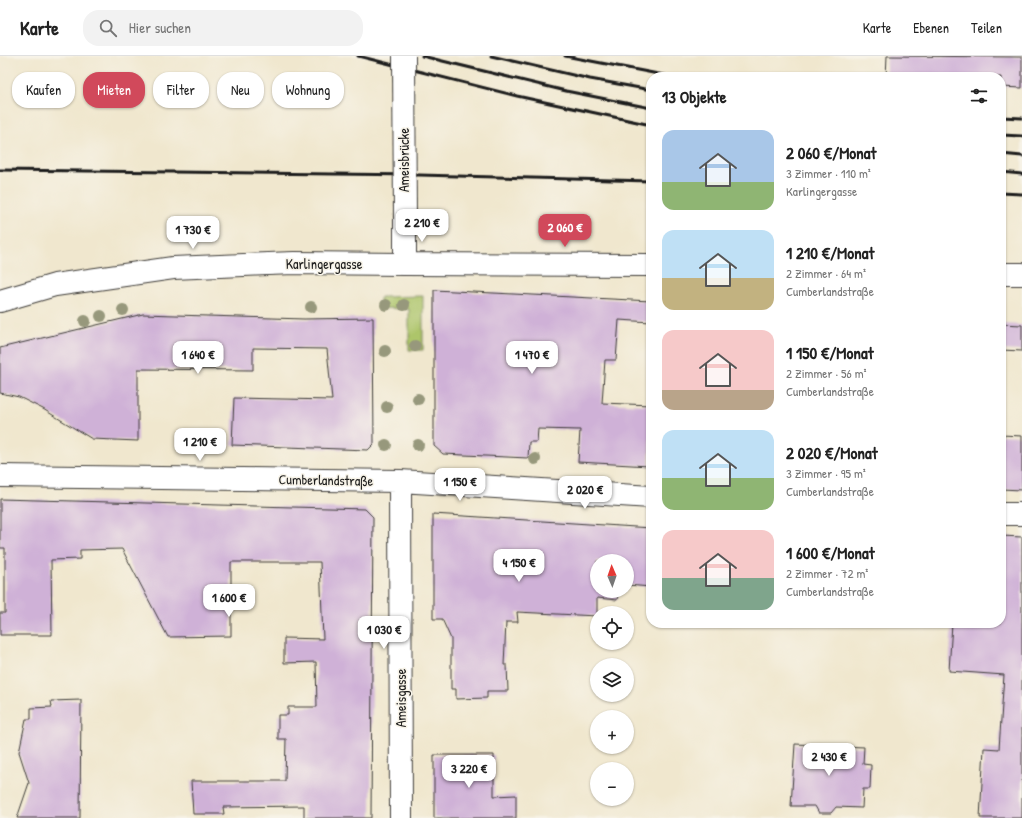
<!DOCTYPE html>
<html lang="de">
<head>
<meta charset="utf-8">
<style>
  :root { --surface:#fff; --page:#f2f2f2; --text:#222; --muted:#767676; --line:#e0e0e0; --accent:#d1495b }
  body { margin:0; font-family:"Patrick Hand",sans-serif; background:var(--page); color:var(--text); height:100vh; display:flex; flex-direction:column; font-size:15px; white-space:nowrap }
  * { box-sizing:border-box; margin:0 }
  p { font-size:13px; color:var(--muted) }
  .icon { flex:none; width:22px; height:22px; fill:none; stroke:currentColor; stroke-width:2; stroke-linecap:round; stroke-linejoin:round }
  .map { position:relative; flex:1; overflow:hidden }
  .panel { position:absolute; left:646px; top:16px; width:360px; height:556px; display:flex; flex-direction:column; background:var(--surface); border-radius:16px; box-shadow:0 1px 3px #0004 }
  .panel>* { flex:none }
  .hud { position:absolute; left:12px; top:16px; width:380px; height:36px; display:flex; gap:8px }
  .needle { width:26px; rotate:358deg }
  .buttons { position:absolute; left:590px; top:498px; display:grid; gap:8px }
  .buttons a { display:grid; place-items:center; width:44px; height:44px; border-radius:50%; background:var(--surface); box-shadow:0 1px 3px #0004; font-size:20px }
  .price { position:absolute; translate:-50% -34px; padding:0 9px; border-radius:8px; background:#fff; color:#222; font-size:13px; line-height:26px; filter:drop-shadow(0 1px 2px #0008) }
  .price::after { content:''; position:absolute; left:50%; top:24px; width:12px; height:9px; margin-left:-6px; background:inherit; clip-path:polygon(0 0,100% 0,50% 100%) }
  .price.active { background:var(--accent); color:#fff }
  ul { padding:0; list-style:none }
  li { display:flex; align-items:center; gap:12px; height:100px; padding:0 16px }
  li span { display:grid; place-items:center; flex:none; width:112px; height:80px; border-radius:12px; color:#555 }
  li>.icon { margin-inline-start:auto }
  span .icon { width:48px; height:48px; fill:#fffc; stroke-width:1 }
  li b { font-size:17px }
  h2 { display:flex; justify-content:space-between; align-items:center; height:48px; padding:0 16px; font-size:17px }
  .chip { padding:0 14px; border-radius:16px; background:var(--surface); box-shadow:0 1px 3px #0004; font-size:14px; line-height:36px }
  .chip.active { background:var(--accent); color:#fff }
  header { display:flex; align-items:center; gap:24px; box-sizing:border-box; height:56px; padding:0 20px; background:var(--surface); border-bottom:1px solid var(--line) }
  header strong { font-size:19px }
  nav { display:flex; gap:22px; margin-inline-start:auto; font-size:14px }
  .search { width:280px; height:36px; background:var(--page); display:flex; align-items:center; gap:10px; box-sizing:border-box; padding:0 14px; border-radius:16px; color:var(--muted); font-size:15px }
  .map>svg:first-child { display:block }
  .green { fill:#adc56a; stroke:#647043 }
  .building { fill:#cfb1d7 }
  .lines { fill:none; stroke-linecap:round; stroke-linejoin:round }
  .minor-casing { stroke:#3c3a37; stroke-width:24 }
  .major-casing { stroke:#3c3a37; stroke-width:24 }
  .minor { stroke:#fff; stroke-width:22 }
  .major { stroke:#fff; stroke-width:22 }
  .rail { stroke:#1c1c1c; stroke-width:3 }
  .major-bridge-casing { stroke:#3c3a37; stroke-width:24; stroke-linecap:butt }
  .major-bridge { stroke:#fff; stroke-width:22 }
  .tree { fill:#97987b }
  .labels { text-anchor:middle; stroke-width:3; stroke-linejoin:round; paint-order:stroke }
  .street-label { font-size:14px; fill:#1c1c1c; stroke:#f7f3e8 }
</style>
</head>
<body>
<header>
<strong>Karte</strong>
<div class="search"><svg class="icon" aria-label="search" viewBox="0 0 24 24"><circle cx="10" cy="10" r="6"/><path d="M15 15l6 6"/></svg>Hier suchen</div>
<nav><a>Karte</a><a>Ebenen</a><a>Teilen</a></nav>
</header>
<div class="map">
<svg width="1022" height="762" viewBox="0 0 1022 762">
  <rect width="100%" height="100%" fill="#f7f3e8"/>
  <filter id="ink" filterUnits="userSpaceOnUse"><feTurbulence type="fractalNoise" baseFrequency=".025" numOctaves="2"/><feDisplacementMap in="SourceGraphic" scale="8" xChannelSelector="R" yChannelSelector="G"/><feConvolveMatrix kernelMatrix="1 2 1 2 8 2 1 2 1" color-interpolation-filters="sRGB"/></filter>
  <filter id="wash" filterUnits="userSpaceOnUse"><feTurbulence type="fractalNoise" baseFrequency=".012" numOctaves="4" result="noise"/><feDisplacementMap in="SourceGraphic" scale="16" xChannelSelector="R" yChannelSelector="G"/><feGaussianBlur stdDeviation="0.9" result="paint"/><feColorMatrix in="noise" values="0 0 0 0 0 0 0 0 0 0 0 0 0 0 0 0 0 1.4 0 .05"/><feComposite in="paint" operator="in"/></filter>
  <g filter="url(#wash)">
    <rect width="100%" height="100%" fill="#f0e7ce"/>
    <path class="green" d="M 423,240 L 423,294 L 409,294 L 409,253 L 380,252 L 380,241 Z"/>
    <g id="blocks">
      <path class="building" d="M 887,0 L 1022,1 L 1022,32 L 1001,31 L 1001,21 L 886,21 Z
        M 434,234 L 651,245 L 651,266 L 619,264 L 616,304 L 605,304 L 602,347 L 651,349 L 649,410 L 578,406 L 580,374 L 538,373 L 537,386 L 529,386 L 528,402 L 443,398 L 434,390 Z
        M 143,258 L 304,263 L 373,262 L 374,388 L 368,394 L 232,389 L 234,342 L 332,344 L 327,293 L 253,292 L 253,314 L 138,313 L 138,385 L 92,383 L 43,353 L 19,341 L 0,337 L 0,292 Z
        M 1001,268 L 1022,269 L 1022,295 L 1001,294 Z
        M 1001,379 L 1022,380 L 1022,434 L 1001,433 Z
        M 0,443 L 365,453 L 373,461 L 371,762 L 304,762 L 304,750 L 223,751 L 224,758 L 193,758 L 191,725 L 285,725 L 286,683 L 278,683 L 278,659 L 288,659 L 288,651 L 317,651 L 316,606 L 284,607 L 284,582 L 323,583 L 320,506 L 231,506 L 231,580 L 168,581 L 122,493 L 80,494 L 80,503 L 51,504 L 52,579 L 0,579 L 0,557 L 5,557 L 5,492 L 0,492 Z
        M 433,458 L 651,472 L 651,531 L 627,529 L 627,505 L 597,505 L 597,535 L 618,535 L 617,544 L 597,542 L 597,560 L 517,556 L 518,566 L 506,566 L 504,609 L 507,609 L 508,635 L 487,635 L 487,642 L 456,643 L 456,633 L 451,633 L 451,583 L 442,563 L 433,563 Z
        M 1001,480 L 1022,481 L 1022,762 L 980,762 L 984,692 L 999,693 L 1004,619 L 949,615 L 952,567 L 1001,567 Z
        M 81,644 L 80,762 L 17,762 L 29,727 L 19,696 L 26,663 L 31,663 L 31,652 L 52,651 L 51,645 Z
        M 795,688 L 864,691 L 863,708 L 871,709 L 870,733 L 863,733 L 862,752 L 836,751 L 831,757 L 819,757 L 815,750 L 791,750 Z
        M 434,699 L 494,699 L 494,740 L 516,739 L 516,762 L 434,762 Z"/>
    </g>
  </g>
  <g filter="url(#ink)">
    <use href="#blocks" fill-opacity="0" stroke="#3c3a37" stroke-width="1"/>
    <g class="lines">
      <defs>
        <path id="minor" d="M 0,245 L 55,229 L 173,212 L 294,207 L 405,208
          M 0,420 L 400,425 L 651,441
          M 400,425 L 401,762
          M 1001,458 L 1022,458"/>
        <path id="major" d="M 405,167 L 405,208 L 651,209
          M 1001,218 L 1022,218"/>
      </defs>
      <use href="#minor" class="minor-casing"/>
      <use href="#major" class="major-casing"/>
      <use href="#minor" class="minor"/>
      <use href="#major" class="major"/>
      <path class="rail" d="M 358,0 L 517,40 L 651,69
        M 422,0 L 566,35 L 651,52
        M 491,0 L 590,23 L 651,34
        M 565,0 L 674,21
        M 1001,61 L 1022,62
        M 1001,79 L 1022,80
        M 1001,98 L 1022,100
        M 0,114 L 419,119 L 651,125
        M 1001,116 L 1022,118
        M 1001,137 L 1022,138"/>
      <defs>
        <path id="major-bridge" d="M 404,0 L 405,167"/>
      </defs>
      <use href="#major-bridge" class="major-bridge-casing"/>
      <use href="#major-bridge" class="major-bridge"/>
    </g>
    <g class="tree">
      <circle cx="386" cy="249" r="6"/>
      <circle cx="404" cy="249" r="6"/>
      <circle cx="311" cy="251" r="6"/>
      <circle cx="123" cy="254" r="6"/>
      <circle cx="101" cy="260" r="6"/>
      <circle cx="85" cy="265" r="6"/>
      <circle cx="415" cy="290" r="6"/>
      <circle cx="385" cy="295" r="6"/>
      <circle cx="418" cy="343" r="6"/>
      <circle cx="387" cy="351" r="6"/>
      <circle cx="386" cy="389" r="6"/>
      <circle cx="418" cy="389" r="6"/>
      <circle cx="535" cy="403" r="6"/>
    </g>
  </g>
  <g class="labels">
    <g class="street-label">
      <text transform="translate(404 104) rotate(-90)" y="5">Ameisbrücke</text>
      <text x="324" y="213">Karlingergasse</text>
      <text transform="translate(326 424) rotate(1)" y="5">Cumberlandstraße</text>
      <text transform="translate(401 642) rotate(-90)" y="5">Ameisgasse</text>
    </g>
  </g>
</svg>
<div class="buttons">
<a><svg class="needle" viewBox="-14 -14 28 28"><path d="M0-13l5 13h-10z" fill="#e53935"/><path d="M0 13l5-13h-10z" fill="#767676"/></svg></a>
<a><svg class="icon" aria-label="locate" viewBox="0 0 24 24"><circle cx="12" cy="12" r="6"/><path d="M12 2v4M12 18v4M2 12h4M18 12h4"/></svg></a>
<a><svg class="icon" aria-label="layers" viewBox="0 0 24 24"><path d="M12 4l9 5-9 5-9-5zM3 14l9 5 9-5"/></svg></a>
<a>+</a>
<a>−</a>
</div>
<b class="price" style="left:422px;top:187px">2 210 €</b>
<b class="price active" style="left:565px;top:192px">2 060 €</b>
<b class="price" style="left:193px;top:194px">1 730 €</b>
<b class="price" style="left:198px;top:319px">1 640 €</b>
<b class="price" style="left:532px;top:319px">1 470 €</b>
<b class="price" style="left:200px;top:406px">1 210 €</b>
<b class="price" style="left:460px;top:446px">1 150 €</b>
<b class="price" style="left:585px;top:454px">2 020 €</b>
<b class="price" style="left:519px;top:527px">4 150 €</b>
<b class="price" style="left:229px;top:562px">1 600 €</b>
<b class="price" style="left:384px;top:594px">1 030 €</b>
<b class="price" style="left:829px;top:721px">2 430 €</b>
<b class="price" style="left:469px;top:733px">3 220 €</b>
<div class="hud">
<a class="chip">Kaufen</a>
<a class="chip active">Mieten</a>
<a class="chip">Filter</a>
<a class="chip">Neu</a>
<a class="chip">Wohnung</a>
</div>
<section class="panel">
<h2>13 Objekte<svg class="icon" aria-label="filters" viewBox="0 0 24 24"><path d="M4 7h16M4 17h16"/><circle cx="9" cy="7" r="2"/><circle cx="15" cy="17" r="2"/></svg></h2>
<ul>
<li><span style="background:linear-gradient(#a9c7e8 65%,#8fb573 0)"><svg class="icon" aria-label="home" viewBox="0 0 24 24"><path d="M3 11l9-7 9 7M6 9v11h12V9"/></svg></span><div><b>2 060 €/Monat</b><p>3 Zimmer · 110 m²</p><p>Karlingergasse</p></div></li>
<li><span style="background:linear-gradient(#bfe0f5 60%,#c2b280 0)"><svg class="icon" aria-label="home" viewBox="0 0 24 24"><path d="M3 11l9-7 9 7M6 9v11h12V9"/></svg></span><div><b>1 210 €/Monat</b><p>2 Zimmer · 64 m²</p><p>Cumberlandstraße</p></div></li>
<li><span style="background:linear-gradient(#f6c9c9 75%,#b9a48a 0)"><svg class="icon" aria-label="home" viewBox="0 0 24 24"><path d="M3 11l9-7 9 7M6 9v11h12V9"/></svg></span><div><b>1 150 €/Monat</b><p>2 Zimmer · 56 m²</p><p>Cumberlandstraße</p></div></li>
<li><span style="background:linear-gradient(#bfe0f5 60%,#8fb573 0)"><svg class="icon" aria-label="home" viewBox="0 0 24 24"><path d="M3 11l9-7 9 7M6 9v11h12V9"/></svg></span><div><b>2 020 €/Monat</b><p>3 Zimmer · 95 m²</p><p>Cumberlandstraße</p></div></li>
<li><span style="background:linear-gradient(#f6c9c9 60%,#7fa58c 0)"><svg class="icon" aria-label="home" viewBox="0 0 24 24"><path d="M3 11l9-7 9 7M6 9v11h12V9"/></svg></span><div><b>1 600 €/Monat</b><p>2 Zimmer · 72 m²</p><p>Cumberlandstraße</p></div></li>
</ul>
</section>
</div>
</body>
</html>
